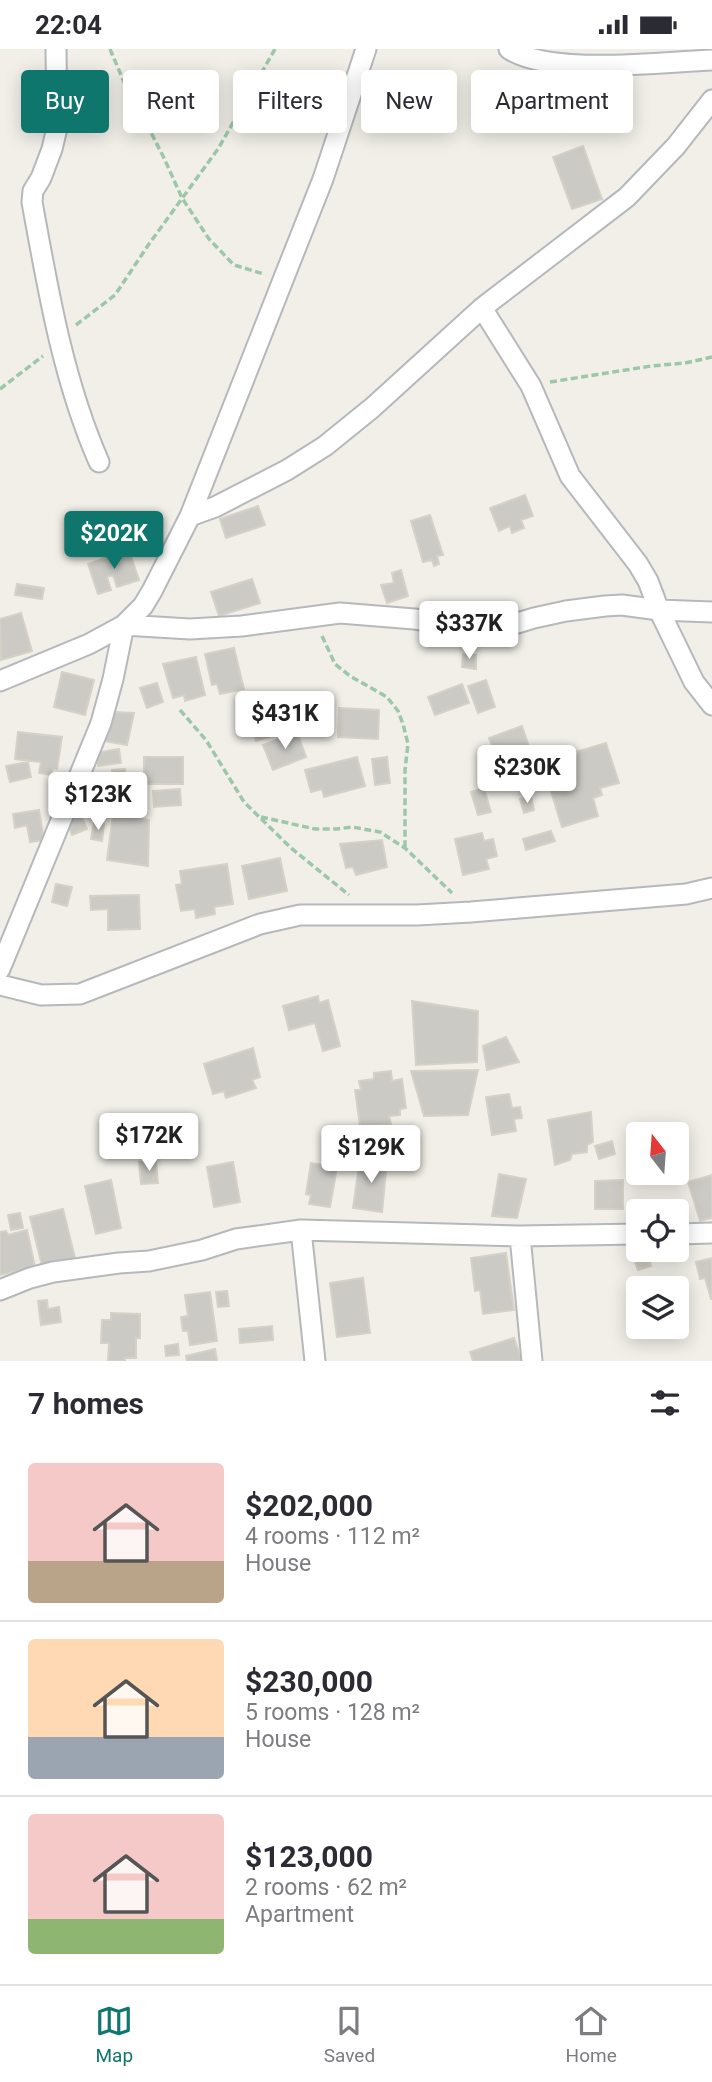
<!DOCTYPE html>
<html lang="en">
<head>
<meta charset="utf-8">
<style>
  :root { --surface:#fff; --page:#f7f7f7; --text:#2b2b33; --muted:#7c7c81; --line:#e1e1e2; --accent:#0f766e }
  body { margin:0; font-family:Roboto,sans-serif; background:var(--page); color:var(--text); height:100vh; display:flex; flex-direction:column; font-size:26px; white-space:nowrap }
  * { box-sizing:border-box; margin:0 }
  p { font-size:23px; color:var(--muted) }
  .icon { flex:none; width:38px; height:38px; fill:none; stroke:currentColor; stroke-width:2; stroke-linecap:round; stroke-linejoin:round }
  .map { position:relative; height:1312px; overflow:hidden }
  .drawer { display:flex; flex-direction:column; background:var(--surface); flex:1 }
  .drawer>* { flex:none }
  .top-card { position:absolute; left:21px; top:21px; width:670px; height:63px; display:flex; gap:14px }
  .needle { width:46px; rotate:343deg }
  .controls { position:absolute; left:626px; top:1073px; display:grid; gap:14px }
  .controls a { display:grid; place-items:center; width:63px; height:63px; border-radius:7px; background:var(--surface); box-shadow:0 4px 18px #0003; font-size:35px }
  .price { position:absolute; translate:-50% -60px; padding:0 16px; border-radius:7px; background:#fff; color:#222; font-size:23px; line-height:46px; filter:drop-shadow(0 2px 4px #0008) }
  .price::after { content:''; position:absolute; left:50%; top:42px; width:21px; height:16px; margin-left:-10px; background:inherit; clip-path:polygon(0 0,100% 0,50% 100%) }
  .price.current { background:var(--accent); color:#fff }
  ul { padding:0; list-style:none }
  li { display:flex; align-items:center; gap:21px; height:175px; padding:0 28px }
  li+li { border-top:2px solid var(--line) }
  li span { display:grid; place-items:center; flex:none; width:196px; height:140px; border-radius:7px; color:#555 }
  li>.icon { margin-inline-start:auto }
  span .icon { width:84px; height:84px; fill:#fffc; stroke-width:1 }
  li b { font-size:30px }
  h2 { display:flex; justify-content:space-between; align-items:center; height:84px; padding:0 28px; font-size:30px }
  .pill { padding:0 24px; border-radius:7px; background:var(--surface); box-shadow:0 4px 18px #0003; font-size:24px; line-height:63px }
  .pill.current { background:var(--accent); color:#fff }
  .status { display:flex; justify-content:space-between; align-items:center; height:49px; padding:0 35px; background:var(--surface); direction:ltr }
  .status svg { height:19px; fill:currentColor }
  .tab-bar { display:flex; justify-content:space-around; align-items:center; height:98px; border-top:2px solid var(--line); background:var(--surface); font-size:19px; color:var(--muted) }
  .tab-bar a { display:grid; justify-items:center; gap:4px }
  .tab-bar .current { color:var(--accent) }
  .map>svg:first-child { display:block }
  .building { fill:#cccac5; stroke:#d6d1c6; stroke-width:2 }
  .lines { fill:none; stroke-linecap:round; stroke-linejoin:round }
  .minor-casing { stroke:#b5b8bc; stroke-width:23 }
  .path { stroke:#9cc7a9; stroke-width:3.5; stroke-dasharray:7 3.5; stroke-linecap:butt }
  .minor { stroke:#fff; stroke-width:19 }
</style>
</head>
<body>
<div class="status"><b>22:04</b><svg viewBox="0 0 49 12"><path d="M0 12V9h3v3zM5 12V6h3v6zM10 12V3h3v9zM15 12V0h3v12zM26 1h20v11H26zM47 4h2v5h-2z"/></svg></div>
<div class="map">
<svg width="712" height="1312" viewBox="0 0 712 1312">
  <rect width="100%" height="100%" fill="#f1efe8"/>
  <path class="building" d="M 583,29 L 594,77 L 565,83 L 555,36 Z
    M 583,97 L 602,150 L 572,160 L 553,108 Z
    M 525,446 L 533,467 L 521,471 L 524,479 L 512,484 L 510,477 L 499,482 L 490,459 Z
    M 258,457 L 265,476 L 226,489 L 220,470 Z
    M 430,466 L 443,506 L 437,507 L 439,515 L 434,517 L 432,511 L 423,513 L 411,472 Z
    M 129,501 L 139,531 L 117,538 L 113,526 L 107,528 L 111,541 L 98,545 L 88,515 Z
    M 401,521 L 408,547 L 387,554 L 381,536 L 394,534 L 392,524 Z
    M 252,530 L 260,554 L 219,567 L 211,543 Z
    M 17,535 L 44,539 L 42,550 L 15,546 Z
    M 21,564 L 32,602 L 1,611 L 0,570 Z
    M 234,599 L 244,640 L 220,645 L 217,635 L 212,636 L 205,605 Z
    M 463,605 L 476,606 L 476,620 L 462,618 Z
    M 196,608 L 205,646 L 185,652 L 184,646 L 173,649 L 163,615 Z
    M 62,623 L 94,631 L 85,666 L 54,658 Z
    M 486,631 L 495,658 L 478,664 L 468,637 Z
    M 157,634 L 163,653 L 147,659 L 140,639 Z
    M 462,635 L 469,654 L 435,666 L 428,648 Z
    M 283,653 L 291,681 L 256,692 L 247,663 Z
    M 339,659 L 379,661 L 378,690 L 338,688 Z
    M 113,663 L 134,664 L 127,696 L 104,692 Z
    M 522,677 L 529,698 L 497,710 L 489,689 Z
    M 18,683 L 62,688 L 57,720 L 53,719 L 52,726 L 39,724 L 41,713 L 15,710 Z
    M 297,683 L 306,708 L 273,721 L 263,696 Z
    M 606,694 L 619,734 L 600,739 L 602,746 L 593,749 L 598,767 L 562,778 L 542,713 Z
    M 119,700 L 121,714 L 98,717 L 95,704 Z
    M 144,708 L 183,708 L 183,735 L 144,735 Z
    M 357,708 L 365,737 L 324,748 L 322,740 L 311,743 L 305,721 Z
    M 387,708 L 390,734 L 375,736 L 372,710 Z
    M 28,713 L 31,728 L 10,733 L 6,717 Z
    M 125,720 L 127,740 L 114,741 L 112,721 Z
    M 484,739 L 491,763 L 478,766 L 471,743 Z
    M 180,740 L 181,756 L 154,758 L 153,742 Z
    M 531,748 L 534,761 L 524,764 L 520,750 Z
    M 39,761 L 44,791 L 30,793 L 27,776 L 15,779 L 13,765 Z
    M 81,765 L 87,780 L 72,786 L 66,771 Z
    M 113,766 L 149,771 L 148,817 L 107,811 Z
    M 94,774 L 104,775 L 102,792 L 91,790 Z
    M 551,782 L 555,792 L 526,801 L 523,790 Z
    M 482,784 L 484,792 L 493,790 L 497,807 L 486,810 L 489,820 L 463,826 L 455,790 Z
    M 382,791 L 387,818 L 356,826 L 353,818 L 346,819 L 340,795 Z
    M 280,809 L 287,842 L 249,850 L 242,817 Z
    M 227,815 L 233,855 L 214,858 L 215,865 L 196,869 L 195,860 L 181,862 L 176,836 L 182,835 L 180,822 Z
    M 56,835 L 72,838 L 67,857 L 52,853 Z
    M 139,846 L 140,880 L 108,881 L 108,860 L 91,861 L 90,847 Z
    M 318,947 L 319,954 L 328,951 L 340,997 L 323,1002 L 315,974 L 289,981 L 283,957 Z
    M 412,952 L 478,962 L 477,1013 L 416,1016 Z
    M 506,988 L 519,1013 L 487,1021 L 483,997 Z
    M 253,999 L 260,1028 L 252,1031 L 256,1039 L 226,1049 L 224,1042 L 213,1045 L 204,1015 Z
    M 478,1021 L 468,1066 L 424,1067 L 411,1022 Z
    M 391,1022 L 392,1032 L 402,1030 L 406,1059 L 400,1060 L 400,1066 L 389,1067 L 391,1075 L 380,1076 L 382,1088 L 362,1091 L 355,1041 L 361,1041 L 359,1032 L 374,1030 L 374,1024 Z
    M 509,1045 L 512,1059 L 520,1058 L 522,1069 L 514,1070 L 516,1082 L 492,1086 L 486,1048 Z
    M 591,1063 L 593,1093 L 587,1096 L 587,1103 L 572,1105 L 570,1111 L 555,1116 L 548,1071 Z
    M 612,1092 L 615,1105 L 599,1110 L 595,1097 Z
    M 360,1110 L 387,1112 L 382,1163 L 353,1159 Z
    M 156,1112 L 158,1134 L 141,1135 L 139,1113 Z
    M 233,1113 L 240,1153 L 214,1158 L 207,1118 Z
    M 311,1114 L 337,1118 L 330,1158 L 309,1155 L 311,1146 L 306,1145 Z
    M 499,1125 L 526,1130 L 517,1169 L 492,1167 Z
    M 712,1126 L 712,1169 L 700,1172 L 688,1133 Z
    M 111,1131 L 121,1179 L 96,1185 L 85,1137 Z
    M 623,1131 L 623,1160 L 595,1160 L 595,1132 Z
    M 63,1160 L 76,1213 L 43,1221 L 30,1168 Z
    M 20,1164 L 23,1179 L 11,1181 L 8,1166 Z
    M 27,1181 L 35,1218 L 0,1226 L 0,1183 L 6,1182 L 8,1186 Z
    M 506,1204 L 514,1261 L 483,1265 L 480,1241 L 475,1242 L 471,1209 Z
    M 648,1206 L 651,1217 L 638,1221 L 634,1210 Z
    M 712,1209 L 712,1250 L 711,1250 L 705,1229 L 700,1230 L 696,1213 Z
    M 363,1229 L 370,1284 L 337,1288 L 330,1234 Z
    M 227,1242 L 229,1257 L 218,1258 L 216,1243 Z
    M 210,1243 L 217,1292 L 190,1296 L 188,1282 L 183,1282 L 181,1268 L 188,1267 L 185,1246 Z
    M 47,1251 L 48,1260 L 59,1258 L 61,1273 L 41,1276 L 38,1252 Z
    M 111,1264 L 140,1265 L 140,1289 L 136,1289 L 136,1309 L 125,1309 L 125,1312 L 108,1312 L 109,1294 L 101,1294 L 102,1271 L 111,1271 Z
    M 272,1277 L 273,1291 L 240,1294 L 239,1280 Z
    M 514,1289 L 522,1312 L 473,1312 L 470,1303 Z
    M 178,1295 L 179,1306 L 166,1307 L 165,1297 Z
    M 215,1300 L 217,1312 L 187,1312 L 186,1307 Z"/>
  <g class="lines">
    <defs>
      <path id="minor" d="M 56,0 L 57,79 L 52,100 L 41,129 L 33,142 L 32,153 C 48,241 63,331 99,413
        M 509,0 C 551,27 660,13 712,11
        M 482,259 L 531,337 L 570,427 L 638,515 L 648,532 L 659,561 L 694,633 L 712,656
        M 190,467 L 215,458 L 287,421 L 325,397 L 372,359 L 482,259 L 627,148 L 676,97 L 712,51
        M 0,632 L 89,595 L 124,576 L 143,557 L 152,542 L 190,467 L 283,231 L 323,130 L 366,0
        M 0,920 L 101,674 L 113,630 L 124,576 L 190,580 L 242,577 L 340,564 L 414,570 L 489,580 L 501,579 L 534,569 L 566,562 L 605,557 L 622,556 L 659,561 L 712,563
        M 0,936 L 41,946 L 80,945 L 260,875 L 300,866 L 417,866 L 471,863 L 686,845 L 712,839
        M 301,1181 L 315,1312
        M 677,1185 L 712,1184
        M 520,1187 L 532,1312
        M 0,1241 L 30,1229 L 53,1223 L 119,1214 L 149,1212 L 202,1201 L 236,1190 L 301,1181 L 520,1187 L 639,1185"/>
    </defs>
    <use href="#minor" class="minor-casing"/>
    <path class="path" d="M 110,0 L 132,52 L 141,64 L 164,109 L 182,149 L 209,190 L 234,216 L 264,225
      M 76,276 L 115,246 L 149,195 L 218,100 L 275,0
      M 550,333 L 651,317 L 685,314 L 712,308
      M 0,340 L 43,307
      M 322,587 L 335,615 L 350,627 L 387,648 L 398,662 L 403,675 L 408,695 L 405,721 L 405,799
      M 180,661 L 206,691 L 244,753 L 291,799 L 349,846
      M 261,768 L 315,780 L 337,780 L 352,778 L 380,783 L 405,799 L 452,844"/>
    <use href="#minor" class="minor"/>
  </g>
</svg>
<div class="controls">
<a><svg class="needle" viewBox="-14 -14 28 28"><path d="M0-13l5 13h-10z" fill="#e53935"/><path d="M0 13l5-13h-10z" fill="#7c7c81"/></svg></a>
<a><svg class="icon" aria-label="locate" viewBox="0 0 24 24"><circle cx="12" cy="12" r="6"/><path d="M12 2v4M12 18v4M2 12h4M18 12h4"/></svg></a>
<a><svg class="icon" aria-label="layers" viewBox="0 0 24 24"><path d="M12 4l9 5-9 5-9-5zM3 14l9 5 9-5"/></svg></a>
</div>
<b class="price current" style="left:114px;top:522px">$202K</b>
<b class="price" style="left:469px;top:612px">$337K</b>
<b class="price" style="left:285px;top:702px">$431K</b>
<b class="price" style="left:527px;top:756px">$230K</b>
<b class="price" style="left:98px;top:783px">$123K</b>
<b class="price" style="left:149px;top:1124px">$172K</b>
<b class="price" style="left:371px;top:1136px">$129K</b>
<div class="top-card">
<a class="pill current">Buy</a>
<a class="pill">Rent</a>
<a class="pill">Filters</a>
<a class="pill">New</a>
<a class="pill">Apartment</a>
</div>
</div>
<section class="drawer">
<h2>7 homes<svg class="icon" aria-label="filters" viewBox="0 0 24 24"><path d="M4 7h16M4 17h16"/><circle cx="9" cy="7" r="2"/><circle cx="15" cy="17" r="2"/></svg></h2>
<ul>
<li><span style="background:linear-gradient(#f6c9c9 70%,#b9a48a 0)"><svg class="icon" aria-label="home" viewBox="0 0 24 24"><path d="M3 11l9-7 9 7M6 9v11h12V9"/></svg></span><div><b>$202,000</b><p>4 rooms · 112 m²</p><p>House</p></div></li>
<li><span style="background:linear-gradient(#ffd9b3 70%,#9aa5b1 0)"><svg class="icon" aria-label="home" viewBox="0 0 24 24"><path d="M3 11l9-7 9 7M6 9v11h12V9"/></svg></span><div><b>$230,000</b><p>5 rooms · 128 m²</p><p>House</p></div></li>
<li><span style="background:linear-gradient(#f6c9c9 75%,#8fb573 0)"><svg class="icon" aria-label="home" viewBox="0 0 24 24"><path d="M3 11l9-7 9 7M6 9v11h12V9"/></svg></span><div><b>$123,000</b><p>2 rooms · 62 m²</p><p>Apartment</p></div></li>
</ul>
</section>
<nav class="tab-bar">
<a class="current"><svg class="icon" aria-label="map" viewBox="0 0 24 24"><path d="M3 6l6-2 6 2 6-2v14l-6 2-6-2-6 2zM9 4v14M15 6v14"/></svg>Map</a>
<a><svg class="icon" aria-label="saved" viewBox="0 0 24 24"><path d="M7 4h10v16l-5-4-5 4z"/></svg>Saved</a>
<a><svg class="icon" aria-label="home" viewBox="0 0 24 24"><path d="M3 11l9-7 9 7M6 9v11h12V9"/></svg>Home</a>
</nav>
</body>
</html>
